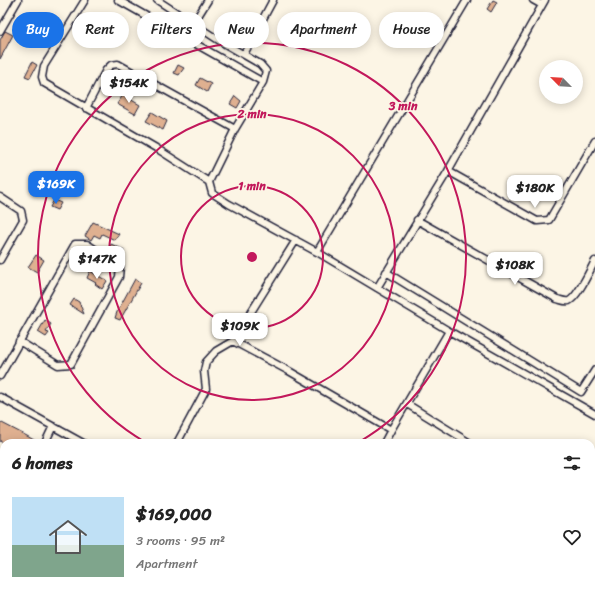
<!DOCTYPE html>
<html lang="en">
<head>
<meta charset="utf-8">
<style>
  :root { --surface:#fff; --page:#f2f2f2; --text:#222; --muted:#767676; --accent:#1a73e8 }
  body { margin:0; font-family:Sriracha,sans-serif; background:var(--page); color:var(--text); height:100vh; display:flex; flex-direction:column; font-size:15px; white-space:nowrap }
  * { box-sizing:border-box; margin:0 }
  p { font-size:13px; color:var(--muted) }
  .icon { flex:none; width:22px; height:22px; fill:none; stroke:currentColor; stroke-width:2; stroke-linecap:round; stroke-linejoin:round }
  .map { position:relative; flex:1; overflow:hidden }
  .side { position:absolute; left:0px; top:439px; width:595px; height:156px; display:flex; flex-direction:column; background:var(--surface); border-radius:12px 12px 0 0; box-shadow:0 2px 10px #0003 }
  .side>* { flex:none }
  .guide { position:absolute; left:12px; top:12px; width:571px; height:36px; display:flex; gap:8px }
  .needle { width:26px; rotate:294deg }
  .buttons { position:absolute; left:539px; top:60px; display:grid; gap:8px }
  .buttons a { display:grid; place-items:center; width:44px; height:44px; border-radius:50%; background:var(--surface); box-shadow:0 2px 10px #0003; font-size:20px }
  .price { position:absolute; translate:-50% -34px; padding:0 9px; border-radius:8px; background:#fff; color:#222; font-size:13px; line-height:26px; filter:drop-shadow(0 1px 2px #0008) }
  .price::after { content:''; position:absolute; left:50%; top:24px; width:12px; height:9px; margin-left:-6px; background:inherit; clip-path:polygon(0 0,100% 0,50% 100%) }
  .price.current { background:var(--accent); color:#fff }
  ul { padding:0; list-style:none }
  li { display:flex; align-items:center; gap:12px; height:100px; padding:0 12px }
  li span { display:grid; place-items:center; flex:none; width:112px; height:80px; border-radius:0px; color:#555 }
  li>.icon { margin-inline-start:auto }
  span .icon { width:48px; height:48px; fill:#fffc; stroke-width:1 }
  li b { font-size:17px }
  h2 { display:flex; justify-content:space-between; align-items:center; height:48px; padding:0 12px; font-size:17px }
  .chip { padding:0 14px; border-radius:18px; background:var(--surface); box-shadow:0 2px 10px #0003; font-size:14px; line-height:36px }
  .chip.current { background:var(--accent); color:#fff }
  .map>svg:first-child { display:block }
  .building { fill:#dfb090; stroke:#22223b }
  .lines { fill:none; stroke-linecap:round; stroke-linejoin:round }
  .minor-casing { stroke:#22223b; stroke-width:9 }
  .minor { stroke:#fcf5e5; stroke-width:6 }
  .ring { fill:none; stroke:#c2185b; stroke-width:2 }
  .centre { fill:#c2185b; stroke:#fcf5e5; stroke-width:2 }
  .ring-label { font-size:12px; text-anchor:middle; font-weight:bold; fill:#c2185b; stroke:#fcf5e5; stroke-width:3.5; stroke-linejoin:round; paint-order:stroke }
</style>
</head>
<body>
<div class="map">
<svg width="595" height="595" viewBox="0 0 595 595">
  <rect width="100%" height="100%" fill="#fcf5e5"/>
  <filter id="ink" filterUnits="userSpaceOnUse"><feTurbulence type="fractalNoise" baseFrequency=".025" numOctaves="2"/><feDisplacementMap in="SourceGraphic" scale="8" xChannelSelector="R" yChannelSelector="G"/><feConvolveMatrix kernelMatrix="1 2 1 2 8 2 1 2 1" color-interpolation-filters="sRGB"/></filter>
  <g filter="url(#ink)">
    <path class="building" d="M 493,0 L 497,2 L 491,12 L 487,9 Z
      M 5,31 L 13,35 L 0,59 L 0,40 Z
      M 32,62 L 37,65 L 30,78 L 25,76 Z
      M 178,65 L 184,68 L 179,75 L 174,73 Z
      M 200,78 L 211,84 L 207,92 L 196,85 Z
      M 123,95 L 140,105 L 135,114 L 117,104 Z
      M 235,96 L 241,101 L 237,108 L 230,104 Z
      M 152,112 L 167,121 L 163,130 L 146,121 Z
      M 54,200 L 61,203 L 57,210 L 50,207 Z
      M 93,222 L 119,234 L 115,240 L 102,234 L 100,238 L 94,235 L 91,240 L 85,236 Z
      M 111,244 L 124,250 L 120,257 L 108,250 Z
      M 36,255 L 44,260 L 37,272 L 28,267 Z
      M 98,258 L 107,263 L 105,267 L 96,262 Z
      M 90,271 L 107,281 L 102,289 L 95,284 L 96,283 L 87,278 Z
      M 135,279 L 141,283 L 120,320 L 115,318 L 117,312 Z
      M 74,299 L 79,302 L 84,314 L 70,305 Z
      M 45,320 L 51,324 L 46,332 L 49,333 L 46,337 L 38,332 Z
      M 0,422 L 27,436 L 39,443 L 3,443 L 0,441 Z"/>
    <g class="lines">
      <defs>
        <path id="minor" d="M 85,0 L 44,66 L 42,77 L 44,83 L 156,148 L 209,182
          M 118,0 L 263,82
          M 157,0 L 220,41 L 260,64 L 266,71 L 263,82 L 235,129 L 209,182 L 212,193 L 229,204 L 317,252 L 449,331 L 595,414
          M 533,0 L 542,5
          M 193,24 L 208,0
          M 0,31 L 18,0
          M 244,54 L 273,0
          M 86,108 L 106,70 L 111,65 L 118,64 L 235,129
          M 448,171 L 537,221 L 549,220 L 595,141
          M 0,197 L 21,211 L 23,220 L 0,260
          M 417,220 L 557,299 C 561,300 565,302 569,301 C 578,297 590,270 595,261
          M 317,252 L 467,0
          M 386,272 L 581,392 L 595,370
          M 377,288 L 448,171 L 545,0
          M 233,341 L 289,371 L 391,430 L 449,331
          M 0,376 L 75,244 L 87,244 L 120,266 L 119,277 L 71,364 L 58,365 L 19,341
          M 0,397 L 83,443
          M 407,404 L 470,443
          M 45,443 L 53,426
          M 177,443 L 206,389 L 204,371 L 206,362 L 216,351 L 233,341 L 296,240
          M 384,443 L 391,430
          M 0,460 L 4,462
          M 0,514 L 4,512
          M 591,516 L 595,519
          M 591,589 L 595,584
          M 252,595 L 253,591
          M 310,595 L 311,591"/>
      </defs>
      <use href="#minor" class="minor-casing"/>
      <use href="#minor" class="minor"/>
    </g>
  </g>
  <g class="ring">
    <circle cx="252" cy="257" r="71"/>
    <circle cx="252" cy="257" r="143"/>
    <path d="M145 442A214 214 0 1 1 359 442"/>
  </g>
  <circle cx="252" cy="257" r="6" class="centre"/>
  <g class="ring-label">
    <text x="403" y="110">3 min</text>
    <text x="252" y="118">2 min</text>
    <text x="252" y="190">1 min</text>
  </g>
</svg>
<div class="buttons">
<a><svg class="needle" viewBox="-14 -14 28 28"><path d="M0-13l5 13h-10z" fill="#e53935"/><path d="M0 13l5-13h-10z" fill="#767676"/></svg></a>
</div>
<b class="price" style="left:129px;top:104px">$154K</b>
<b class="price current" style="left:56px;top:205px">$169K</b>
<b class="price" style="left:535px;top:209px">$180K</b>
<b class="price" style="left:97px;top:280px">$147K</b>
<b class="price" style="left:515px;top:286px">$108K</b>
<b class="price" style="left:240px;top:347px">$109K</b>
<div class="guide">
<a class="chip current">Buy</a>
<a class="chip">Rent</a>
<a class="chip">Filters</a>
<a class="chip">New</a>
<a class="chip">Apartment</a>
<a class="chip">House</a>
</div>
<section class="side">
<h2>6 homes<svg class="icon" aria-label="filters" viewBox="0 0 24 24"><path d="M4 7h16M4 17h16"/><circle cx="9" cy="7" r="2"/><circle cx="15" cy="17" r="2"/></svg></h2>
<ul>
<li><span style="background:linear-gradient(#bfe0f5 60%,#7fa58c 0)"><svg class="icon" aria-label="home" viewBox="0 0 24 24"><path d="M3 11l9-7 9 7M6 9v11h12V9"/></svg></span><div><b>$169,000</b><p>3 rooms · 95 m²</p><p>Apartment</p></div><svg class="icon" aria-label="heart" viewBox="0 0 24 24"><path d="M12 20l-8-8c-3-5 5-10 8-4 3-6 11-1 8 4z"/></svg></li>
</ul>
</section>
</div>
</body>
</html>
